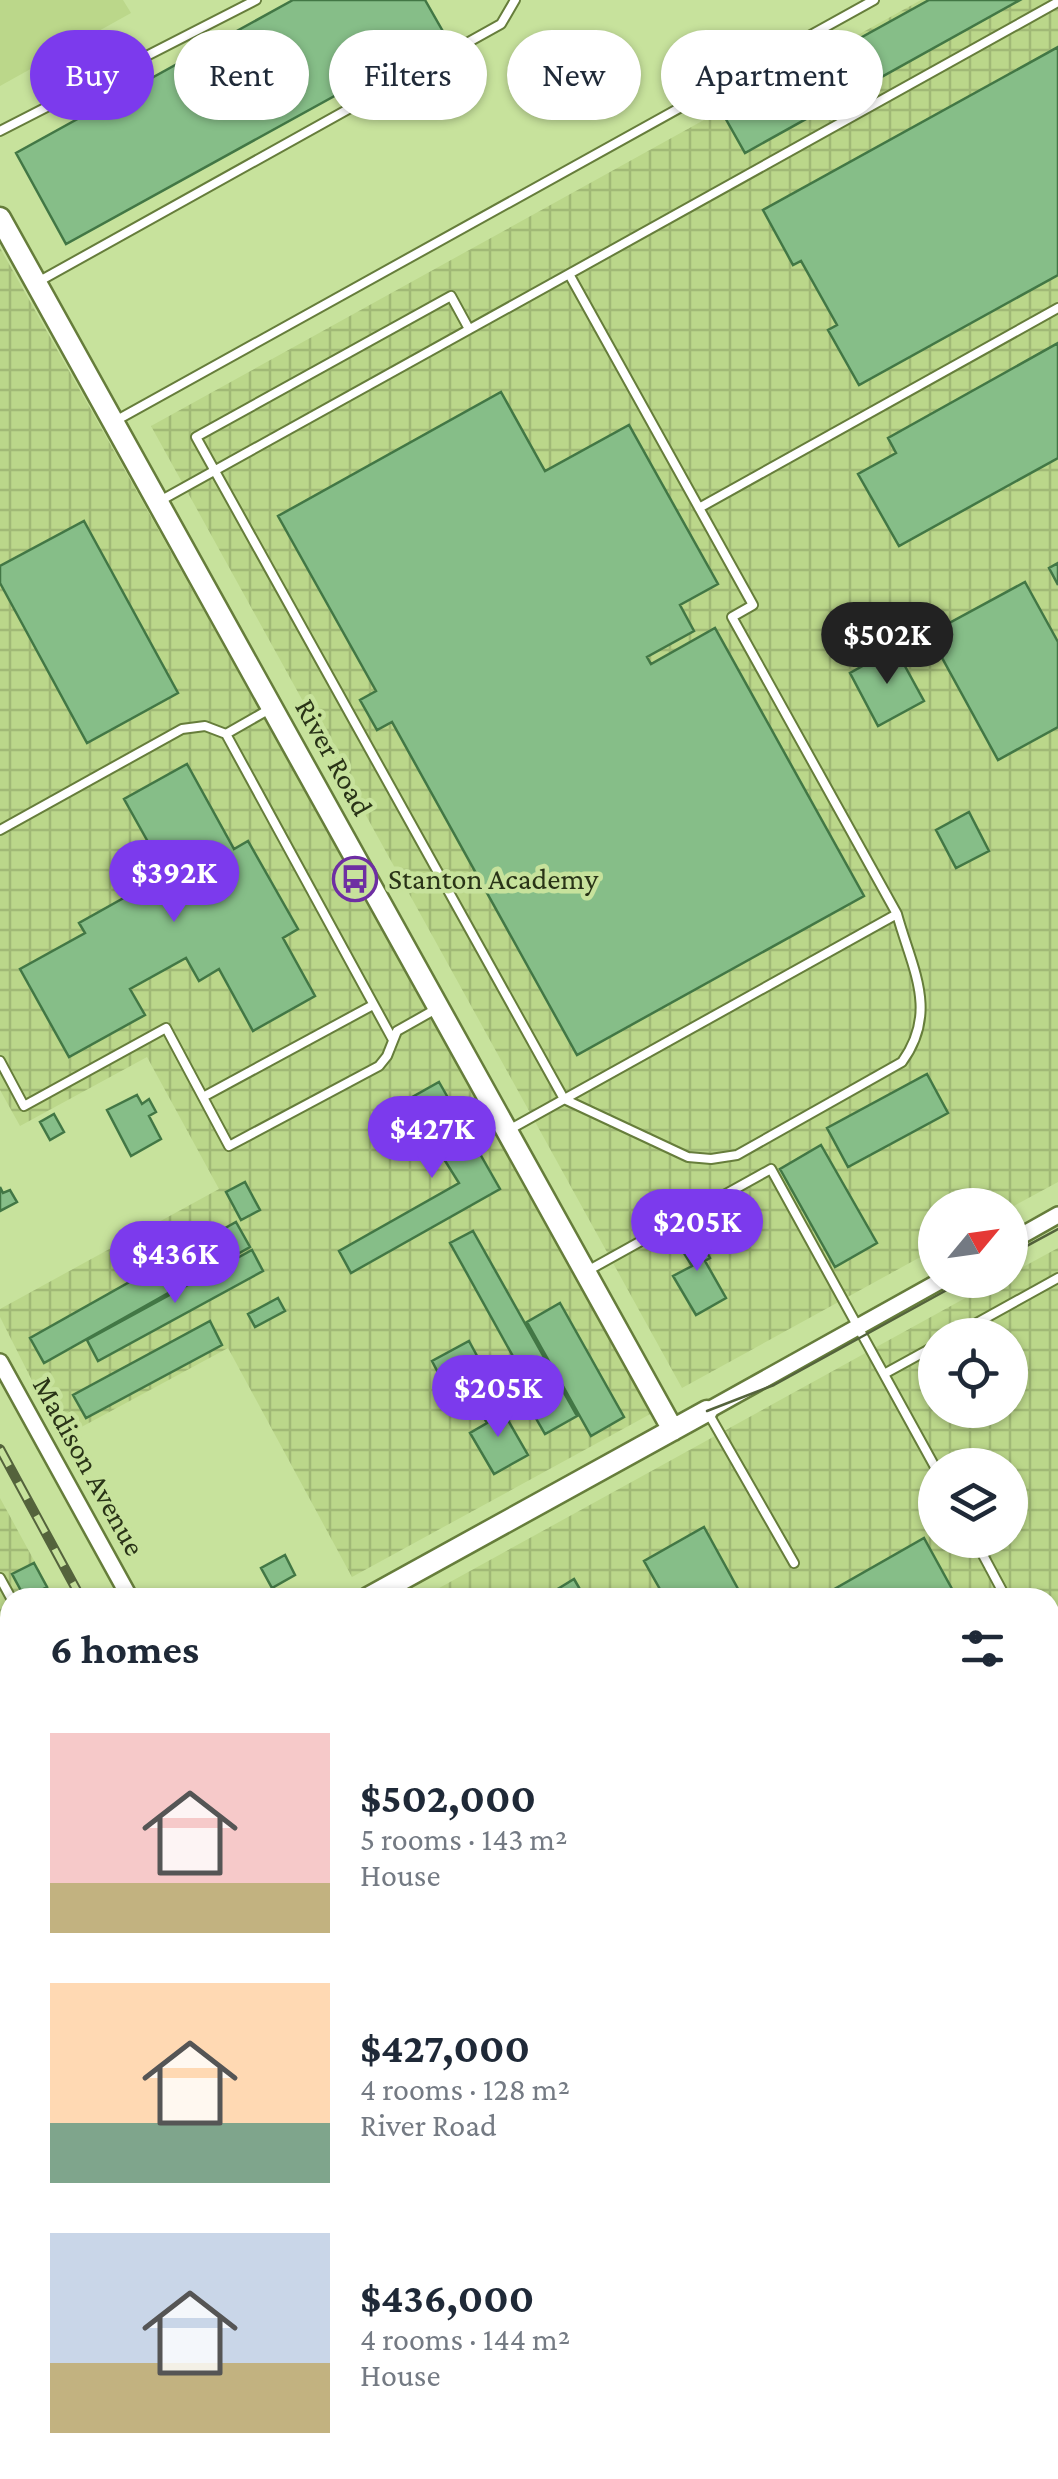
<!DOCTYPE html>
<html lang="en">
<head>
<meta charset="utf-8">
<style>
  :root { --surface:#fff; --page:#f2f2f3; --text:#1f2937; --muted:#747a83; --accent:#7c3aed }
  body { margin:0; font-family:"Crimson Pro",serif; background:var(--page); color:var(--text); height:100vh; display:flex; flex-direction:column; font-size:38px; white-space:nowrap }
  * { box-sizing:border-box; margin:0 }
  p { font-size:32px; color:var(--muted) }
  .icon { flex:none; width:55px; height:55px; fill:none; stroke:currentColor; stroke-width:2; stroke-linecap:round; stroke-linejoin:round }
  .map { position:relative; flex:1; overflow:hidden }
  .details { position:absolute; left:0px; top:1588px; width:1060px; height:892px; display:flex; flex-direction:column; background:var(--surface); border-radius:30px 30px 0 0; box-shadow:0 2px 8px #0004 }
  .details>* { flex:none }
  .top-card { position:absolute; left:30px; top:30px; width:1000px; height:90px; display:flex; gap:20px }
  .needle { width:65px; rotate:61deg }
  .fabs { position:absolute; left:918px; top:1188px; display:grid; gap:20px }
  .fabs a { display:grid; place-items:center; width:110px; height:110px; border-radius:50%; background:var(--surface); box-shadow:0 2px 8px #0004; font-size:50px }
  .price { position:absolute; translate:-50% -85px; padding:0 22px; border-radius:35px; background:var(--accent); color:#fff; font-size:32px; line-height:65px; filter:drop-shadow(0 2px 5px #0008) }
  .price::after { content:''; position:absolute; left:50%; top:60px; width:30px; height:22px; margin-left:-15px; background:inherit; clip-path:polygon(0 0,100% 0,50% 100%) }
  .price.selected { background:#222; color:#fff }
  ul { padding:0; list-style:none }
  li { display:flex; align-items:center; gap:30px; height:250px; padding:0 50px }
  li span { display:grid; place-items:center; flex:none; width:280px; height:200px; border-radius:0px; color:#555 }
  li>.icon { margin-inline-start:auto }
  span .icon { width:120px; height:120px; fill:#fffc; stroke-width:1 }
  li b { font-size:42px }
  h2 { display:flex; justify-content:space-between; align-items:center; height:120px; padding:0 50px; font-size:42px }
  .pill { padding:0 35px; border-radius:45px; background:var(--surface); box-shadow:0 2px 8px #0004; font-size:35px; line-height:90px }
  .pill.selected { background:var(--accent); color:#fff }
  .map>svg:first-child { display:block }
  .built { fill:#bbd78a }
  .industrial { fill:url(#industrial-grid); fill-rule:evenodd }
  .building { fill:#86be88; stroke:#427745; stroke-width:2.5 }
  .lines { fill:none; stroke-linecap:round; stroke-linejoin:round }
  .service-casing { stroke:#667d3b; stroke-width:12 }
  .minor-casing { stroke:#667d3b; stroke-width:20 }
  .tertiary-casing { stroke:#667d3b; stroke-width:25 }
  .service { stroke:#fff; stroke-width:8 }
  .minor { stroke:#fff; stroke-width:15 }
  .tertiary { stroke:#fff; stroke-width:20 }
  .tram { stroke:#54633c; stroke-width:2.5 }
  .rail-casing { stroke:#54633c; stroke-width:10 }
  .rail { stroke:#c7e29c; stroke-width:6; stroke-dasharray:19; stroke-linecap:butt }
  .labels { text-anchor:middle; stroke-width:9; stroke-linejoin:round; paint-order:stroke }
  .street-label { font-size:30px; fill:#293317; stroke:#c7e29c }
  .poi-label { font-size:30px; fill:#293317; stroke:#c7e29c; text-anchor:start }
</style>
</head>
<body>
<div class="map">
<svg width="1058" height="2479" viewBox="0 0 1058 2479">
  <defs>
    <pattern id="industrial-grid" width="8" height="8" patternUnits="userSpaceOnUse" patternTransform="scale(2.5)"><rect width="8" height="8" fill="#bbd78a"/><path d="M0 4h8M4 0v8" fill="none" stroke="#a1b976"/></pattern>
  </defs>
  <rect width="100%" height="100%" fill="#c7e29c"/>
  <path class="built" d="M 0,0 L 123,0 L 131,13 L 0,86 Z"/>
  <path class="industrial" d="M 921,0 L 1058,0 L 1058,1182 L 1010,1208 L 1010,1205 L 935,1205 L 935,1249 L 682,1388 L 151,426 Z
    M 0,248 L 654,1412 L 352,1577 L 228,1348 L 61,1438 L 0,1317 L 0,1309 L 219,1189 L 147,1057 L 20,1126 L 0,1090 Z
    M 1058,1248 L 1058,1980 L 1050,1989 L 1050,1598 L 421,1598 L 998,1280 L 1010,1280 L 1010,1274 ZM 935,1335 L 1010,1335 L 1010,1410 L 935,1410 ZM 935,1465 L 1010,1465 L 1010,1540 L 935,1540 Z
    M 0,1498 L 54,1597 L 10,1598 L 10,1762 L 0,1768 Z
    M 10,2117 L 10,2470 L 303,2470 L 287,2479 L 0,2479 L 0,2122 Z"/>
  <path class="building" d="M 293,0 L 425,0 L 445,35 L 66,244 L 16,153 Z
    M 929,0 L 1020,0 L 745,153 L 723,114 Z
    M 1058,47 L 1058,275 L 859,385 L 828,330 L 837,325 L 801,261 L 793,265 L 763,210 Z
    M 1058,343 L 1058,458 L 899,546 L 858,474 L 896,453 L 888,438 Z
    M 501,392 L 545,471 L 629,425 L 718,584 L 680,605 L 694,631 L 647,657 L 651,664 L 715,628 L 864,896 L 577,1055 L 392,722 L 377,730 L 360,700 L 376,691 L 278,516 Z
    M 84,521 L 178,693 L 87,743 L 0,583 L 0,566 Z
    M 1058,563 L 1058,585 L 1049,568 Z
    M 1025,582 L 1058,642 L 1058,727 L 998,760 L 929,634 Z
    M 895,648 L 924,701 L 878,726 L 850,673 Z
    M 187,764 L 234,849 L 248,841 L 298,929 L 283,938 L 315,996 L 253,1031 L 219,969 L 199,981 L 186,958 L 130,989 L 145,1015 L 69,1057 L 20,969 L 85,933 L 79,923 L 145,886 L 127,854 L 148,842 L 124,799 Z
    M 969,812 L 989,851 L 956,868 L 936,830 Z
    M 927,1074 L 948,1113 L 848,1167 L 827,1128 Z
    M 439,1082 L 500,1189 L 351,1273 L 339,1251 L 459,1183 L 407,1100 Z
    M 137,1095 L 142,1104 L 149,1099 L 156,1112 L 149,1116 L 161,1139 L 131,1156 L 107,1110 Z
    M 54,1114 L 64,1132 L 50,1140 L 40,1122 Z
    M 821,1145 L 877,1243 L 835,1267 L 780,1169 Z
    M 245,1182 L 260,1210 L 241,1220 L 226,1192 Z
    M 0,1187 L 3,1193 L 10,1190 L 17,1202 L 0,1211 Z
    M 236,1222 L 250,1247 L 44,1363 L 30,1338 Z
    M 692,1226 L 710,1258 L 705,1261 L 726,1298 L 696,1315 L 673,1276 L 692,1266 L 674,1237 Z
    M 473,1231 L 577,1416 L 545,1434 L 526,1401 L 535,1396 L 450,1243 Z
    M 252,1250 L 263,1271 L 98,1361 L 87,1340 Z
    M 278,1298 L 285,1311 L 255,1327 L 248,1314 Z
    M 560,1303 L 624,1417 L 591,1436 L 527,1322 Z
    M 210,1321 L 222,1345 L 86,1418 L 73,1395 Z
    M 469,1341 L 496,1391 L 458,1411 L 432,1361 Z
    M 497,1401 L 528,1455 L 494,1474 L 470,1433 L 487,1423 L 480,1411 Z
    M 704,1527 L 743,1598 L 665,1598 L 644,1561 Z
    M 924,1538 L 957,1598 L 835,1598 L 831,1591 Z
    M 285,1555 L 295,1575 L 272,1588 L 261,1568 Z
    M 34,1563 L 47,1587 L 25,1598 L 12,1574 Z
    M 574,1579 L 585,1598 L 543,1598 Z
    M 5,1840 L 10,1849 L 10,1962 L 0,1968 L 0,1843 Z
    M 9,1975 L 10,2005 L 0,2008 L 0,1977 Z
    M 3,2050 L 10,2061 L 10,2095 L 0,2078 L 0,2052 Z
    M 10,2194 L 10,2243 L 0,2230 L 0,2199 Z"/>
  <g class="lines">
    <defs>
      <path id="service" d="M 0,131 L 256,0
        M 569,274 L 1058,2
        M 36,283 L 501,24 L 515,0
        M 469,329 L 451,296 L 196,437 L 564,1099 L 688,1157 L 711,1159 L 737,1155 L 902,1062 C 939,1011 912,969 897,914
        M 117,420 L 874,0
        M 158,502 L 569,274 L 753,605 L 732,617 L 897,914 L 507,1131
        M 699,508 L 1058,308
        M 226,734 L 393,1040
        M 0,830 L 182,729 L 205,726 L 226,734 L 268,710
        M 0,1061 L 24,1106 L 166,1028 L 229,1146 L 379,1066 L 387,1056 L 397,1031 L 436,1009
        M 203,1097 L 373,1005
        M 589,1270 L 771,1169 L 935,1467
        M 955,1335 L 1058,1278
        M 884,1374 L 935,1346
        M 707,1411 L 794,1563
        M 975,1540 L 1006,1598
        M 0,1578 L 11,1598
        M 1050,1678 L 1058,1693
        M 0,1689 L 10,1683
        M 0,1735 L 10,1754
        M 0,2032 L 10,2027"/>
      <path id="minor" d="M 1010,1242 L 1058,1215
        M 0,1362 L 130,1598
        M 707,1411 L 942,1280"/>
      <path id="tertiary" d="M 0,218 L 673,1430
        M 368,1598 L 707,1411
        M 0,1802 L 10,1797"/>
    </defs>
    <use href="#service" class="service-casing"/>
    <use href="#minor" class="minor-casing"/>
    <use href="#tertiary" class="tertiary-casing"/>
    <use href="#service" class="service"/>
    <use href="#minor" class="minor"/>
    <use href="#tertiary" class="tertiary"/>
    <path class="tram" d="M 1010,1255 L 1058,1229
      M 707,1411 L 774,1385 L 965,1280"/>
    <defs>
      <path id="rail" d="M 0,1449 L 81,1598
        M 1050,2257 L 1058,2248
        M 476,2479 L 476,2470
        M 847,2479 L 855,2470"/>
    </defs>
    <use href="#rail" class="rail-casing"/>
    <use href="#rail" class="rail"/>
  </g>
  <defs>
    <symbol id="bus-ring" viewBox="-11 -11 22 22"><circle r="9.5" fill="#c7e29c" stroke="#6e2ea3" stroke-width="1.5"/><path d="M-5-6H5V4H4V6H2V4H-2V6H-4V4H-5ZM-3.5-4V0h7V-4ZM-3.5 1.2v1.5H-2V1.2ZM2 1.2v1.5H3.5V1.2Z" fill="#6e2ea3"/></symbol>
  </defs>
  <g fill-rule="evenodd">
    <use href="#bus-ring" x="330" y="854" width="50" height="50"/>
  </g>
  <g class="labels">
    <g class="street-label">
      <text transform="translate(334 757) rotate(61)" y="10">River Road</text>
      <text transform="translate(89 1466) rotate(61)" y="10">Madison Avenue</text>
    </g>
    <g class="poi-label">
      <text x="388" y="889">Stanton Academy</text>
    </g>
  </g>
</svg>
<div class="fabs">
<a><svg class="needle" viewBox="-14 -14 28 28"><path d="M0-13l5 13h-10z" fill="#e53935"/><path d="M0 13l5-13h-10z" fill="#747a83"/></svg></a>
<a><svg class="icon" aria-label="locate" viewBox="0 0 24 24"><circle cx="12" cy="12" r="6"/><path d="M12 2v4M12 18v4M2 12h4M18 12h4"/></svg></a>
<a><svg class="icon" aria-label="layers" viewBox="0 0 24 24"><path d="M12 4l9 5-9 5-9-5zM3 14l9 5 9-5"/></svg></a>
</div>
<b class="price selected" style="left:887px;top:687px">$502K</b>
<b class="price" style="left:174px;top:925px">$392K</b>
<b class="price" style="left:432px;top:1181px">$427K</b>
<b class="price" style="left:697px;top:1274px">$205K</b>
<b class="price" style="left:175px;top:1306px">$436K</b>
<b class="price" style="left:498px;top:1440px">$205K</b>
<div class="top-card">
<a class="pill selected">Buy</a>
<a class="pill">Rent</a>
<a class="pill">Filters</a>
<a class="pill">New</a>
<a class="pill">Apartment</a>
</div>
<section class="details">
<h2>6 homes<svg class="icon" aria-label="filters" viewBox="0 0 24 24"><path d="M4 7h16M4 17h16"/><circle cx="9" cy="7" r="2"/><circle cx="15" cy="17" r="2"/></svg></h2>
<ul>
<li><span style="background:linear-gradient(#f6c9c9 75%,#c2b280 0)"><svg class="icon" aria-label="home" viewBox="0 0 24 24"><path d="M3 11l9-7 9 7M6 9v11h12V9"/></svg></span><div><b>$502,000</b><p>5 rooms · 143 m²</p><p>House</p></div></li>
<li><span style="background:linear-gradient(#ffd9b3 70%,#7fa58c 0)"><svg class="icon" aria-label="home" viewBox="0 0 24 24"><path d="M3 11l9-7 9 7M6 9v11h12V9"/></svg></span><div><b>$427,000</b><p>4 rooms · 128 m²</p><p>River Road</p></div></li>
<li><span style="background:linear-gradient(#c9d6e8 65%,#c2b280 0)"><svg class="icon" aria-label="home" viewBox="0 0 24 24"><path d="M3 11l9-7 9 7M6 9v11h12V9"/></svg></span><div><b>$436,000</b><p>4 rooms · 144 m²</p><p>House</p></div></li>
</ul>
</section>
</div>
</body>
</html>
